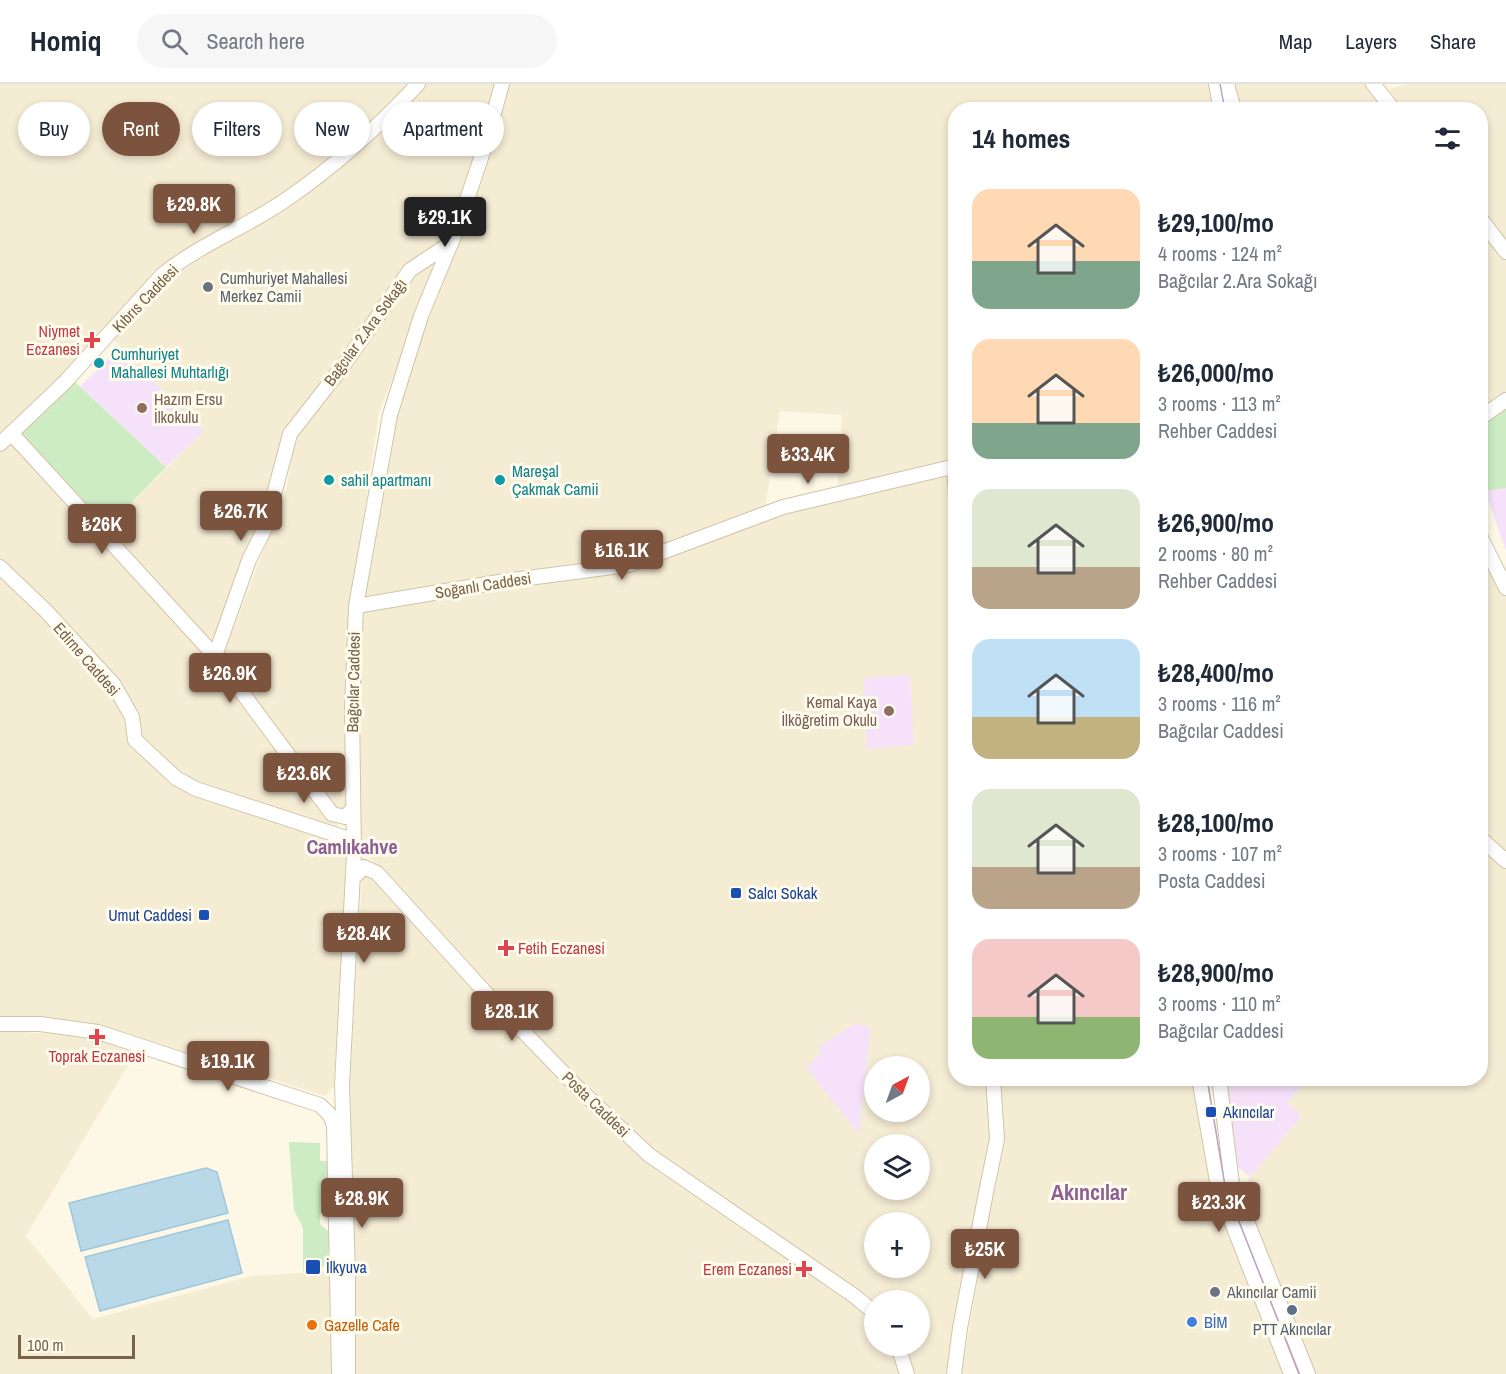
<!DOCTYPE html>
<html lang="en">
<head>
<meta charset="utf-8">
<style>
  :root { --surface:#fff; --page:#f6f6f7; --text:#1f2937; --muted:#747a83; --line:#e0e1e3; --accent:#7c543e }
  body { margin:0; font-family:"Archivo Narrow",sans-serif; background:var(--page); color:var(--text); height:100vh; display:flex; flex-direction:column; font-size:22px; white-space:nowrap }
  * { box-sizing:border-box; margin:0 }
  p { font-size:20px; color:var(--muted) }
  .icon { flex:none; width:33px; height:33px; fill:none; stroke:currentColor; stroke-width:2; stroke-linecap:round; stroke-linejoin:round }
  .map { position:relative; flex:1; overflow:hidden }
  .details { position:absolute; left:948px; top:18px; width:540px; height:984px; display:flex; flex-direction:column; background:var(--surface); border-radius:24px; box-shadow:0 3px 9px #0003 }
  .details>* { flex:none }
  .banner { position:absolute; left:18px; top:18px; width:570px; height:54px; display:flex; gap:12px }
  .needle { width:39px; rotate:41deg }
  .fabs { position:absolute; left:864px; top:972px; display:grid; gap:12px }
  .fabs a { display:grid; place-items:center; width:66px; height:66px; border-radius:50%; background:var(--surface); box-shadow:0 3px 9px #0003; font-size:30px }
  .scale { position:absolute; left:18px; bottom:15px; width:117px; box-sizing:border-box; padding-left:6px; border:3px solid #786249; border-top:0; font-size:16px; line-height:21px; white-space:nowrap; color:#786249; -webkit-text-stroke:4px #fffbed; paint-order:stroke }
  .price { position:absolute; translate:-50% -51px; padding:0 14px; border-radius:6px; background:var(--accent); color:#fff; font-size:20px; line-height:39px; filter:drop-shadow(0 2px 3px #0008) }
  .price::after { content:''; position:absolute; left:50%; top:36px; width:18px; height:14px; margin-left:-9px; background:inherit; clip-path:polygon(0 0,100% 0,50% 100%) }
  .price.active { background:#222; color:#fff }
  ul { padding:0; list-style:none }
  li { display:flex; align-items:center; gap:18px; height:150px; padding:0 24px }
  li span { display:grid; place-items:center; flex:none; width:168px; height:120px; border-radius:18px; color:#555 }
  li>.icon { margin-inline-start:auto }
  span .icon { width:72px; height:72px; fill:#fffc; stroke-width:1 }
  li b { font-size:26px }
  h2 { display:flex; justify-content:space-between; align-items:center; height:72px; padding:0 24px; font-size:26px }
  .chip { padding:0 21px; border-radius:27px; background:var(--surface); box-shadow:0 3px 9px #0003; font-size:21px; line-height:54px }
  .chip.active { background:var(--accent); color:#fff }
  header { display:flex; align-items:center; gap:36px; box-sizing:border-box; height:84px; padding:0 30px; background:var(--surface); border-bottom:2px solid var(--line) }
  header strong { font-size:28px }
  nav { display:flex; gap:33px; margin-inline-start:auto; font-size:21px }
  .search { width:420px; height:54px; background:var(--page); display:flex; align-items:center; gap:15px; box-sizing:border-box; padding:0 21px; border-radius:33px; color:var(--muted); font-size:22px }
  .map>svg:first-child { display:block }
  .residential { fill:#f5ecd4; fill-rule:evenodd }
  .education { fill:#f5e2fa }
  .green { fill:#cdecc3 }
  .water { fill:#b9d9e8; stroke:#9fc7db; stroke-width:1.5 }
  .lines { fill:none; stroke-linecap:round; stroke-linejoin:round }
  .secondary-casing { stroke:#d3c3a8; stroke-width:16 }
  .secondary { stroke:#fff; stroke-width:14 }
  .tram { stroke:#bea3c8; stroke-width:1.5 }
  .worship-dot { fill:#6b7280; stroke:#fffbed; stroke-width:2 }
  .health-dot { fill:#e0444e; stroke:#fffbed; stroke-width:2 }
  .culture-dot { fill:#0f9aa8; stroke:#fffbed; stroke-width:2 }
  .education-dot { fill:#8d6e63; stroke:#fffbed; stroke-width:2 }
  .transit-dot { fill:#1a4fb4; stroke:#fffbed; stroke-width:2 }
  .service-dot { fill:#5c6f8a; stroke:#fffbed; stroke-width:2 }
  .shop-dot { fill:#3f7fe0; stroke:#fffbed; stroke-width:2 }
  .food-dot { fill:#e8710a; stroke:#fffbed; stroke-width:2 }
  .labels { text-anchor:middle; stroke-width:6; stroke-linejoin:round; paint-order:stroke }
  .worship-label { font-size:16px; fill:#5b616d; stroke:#fffbed; text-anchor:start }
  .street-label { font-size:16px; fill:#786249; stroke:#fffbed }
  .health-label { font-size:16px; fill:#be3a42; stroke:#fffbed; text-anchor:end }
  .culture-label { font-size:16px; fill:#0d838f; stroke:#fffbed; text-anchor:start }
  .education-label { font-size:16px; fill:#785e54; stroke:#fffbed; text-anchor:start }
  .transit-label { font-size:16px; fill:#164399; stroke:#fffbed; text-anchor:start }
  .shop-label { font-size:16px; fill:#366cbe; stroke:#fffbed; text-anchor:start }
  .food-label { font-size:16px; fill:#c56008; stroke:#fffbed; text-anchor:start }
  .service-label { font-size:16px; fill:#4e5e75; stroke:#fffbed }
  .quarter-label { font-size:20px; font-weight:bold; fill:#8c6095; stroke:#fffbed }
  .district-label { font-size:22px; font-weight:bold; fill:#8c6095; stroke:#fffbed }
</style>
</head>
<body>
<header>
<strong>Homiq</strong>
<div class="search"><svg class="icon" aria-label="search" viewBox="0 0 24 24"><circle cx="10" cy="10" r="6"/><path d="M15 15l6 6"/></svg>Search here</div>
<nav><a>Map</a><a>Layers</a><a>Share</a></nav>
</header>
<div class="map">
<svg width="1506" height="1290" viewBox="0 0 1506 1290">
  <rect width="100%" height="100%" fill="#fdf8e6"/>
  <path class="residential" d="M 0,0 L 413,0 L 357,54 L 303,98 L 247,134 L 179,173 L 97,259 L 0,353 Z
    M 424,0 L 498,0 L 449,152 L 408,182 L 351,263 L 313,312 L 214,563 L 105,446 L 203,347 L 113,255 L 164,193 L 278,126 Z
    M 507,0 L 1210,0 L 1216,25 L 956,26 L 955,380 L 838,403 L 842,331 L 780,327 L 765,425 L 633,474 L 362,517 L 388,364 L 414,265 L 438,213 L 471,118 Z
    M 1234,0 L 1369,0 L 1389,25 L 1239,25 Z
    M 1408,0 L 1506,0 L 1506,161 L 1481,126 L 1480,26 L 1402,25 L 1389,5 Z
    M 1480,141 L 1506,175 L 1506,311 L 1480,329 Z
    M 439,179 L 379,328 L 348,539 L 351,726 L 335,726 L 223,573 L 286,406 L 295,354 L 415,185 Z
    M 12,358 L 218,584 L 338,741 L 336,746 L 190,698 L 141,656 L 132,616 L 0,477 L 0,368 Z
    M 949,387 L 956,482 L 956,994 L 990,995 L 994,1053 L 950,1290 L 913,1290 L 902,1262 L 920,1262 L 920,1216 L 874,1216 L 874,1220 L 652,1070 L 568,986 L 361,764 L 359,593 L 364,526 L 502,500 L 629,485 L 789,426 ZM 874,982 L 920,982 L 920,1028 L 874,1028 ZM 874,1060 L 920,1060 L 920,1106 L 874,1106 ZM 874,1138 L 920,1138 L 920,1184 L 874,1184 Z
    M 1480,461 L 1506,509 L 1506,773 L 1481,751 Z
    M 0,494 L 46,536 L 117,614 L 131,661 L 180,705 L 347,762 L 334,1003 L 325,1012 L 99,940 L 0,933 Z
    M 1481,759 L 1506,783 L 1506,1290 L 1314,1290 L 1242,1110 L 1250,1093 L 1302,1032 L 1287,1018 L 1310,995 L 1480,994 Z
    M 370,790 L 650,1077 L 858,1220 L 874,1235 L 874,1262 L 892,1262 L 902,1290 L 356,1290 L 350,997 L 362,794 Z
    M 0,946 L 100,954 L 136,968 L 26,1152 L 93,1235 L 251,1192 L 334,1187 L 332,1290 L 0,1290 Z
    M 998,995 L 1196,995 L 1209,1098 L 1289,1290 L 961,1290 L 1002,1057 Z"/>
  <path class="education" d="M 120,264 L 204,347 L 166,383 L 80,302 Z
    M 1506,404 L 1506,467 L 1485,407 Z
    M 910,591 L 914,661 L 867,665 L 864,594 Z
    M 856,939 L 871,944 L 859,1050 L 806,983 L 820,971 L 818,963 Z
    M 1223,995 L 1310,995 L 1287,1018 L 1302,1032 L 1250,1093 L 1234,1080 Z"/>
  <path class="green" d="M 74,297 L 166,383 L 105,446 L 16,349 Z
    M 1506,325 L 1506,404 L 1485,407 C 1481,389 1474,356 1486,340 C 1491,334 1500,329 1506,325 Z
    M 289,1058 L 320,1059 L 320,1077 L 328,1077 L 328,1116 L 321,1117 L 320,1140 L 329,1148 L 328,1181 L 303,1187 L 303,1144 L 294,1126 Z"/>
  <path class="water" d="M 206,1084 L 217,1088 L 228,1129 L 81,1167 L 69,1119 Z
    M 228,1136 L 242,1189 L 100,1227 L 85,1173 Z"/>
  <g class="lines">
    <defs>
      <path id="secondary" d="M 1216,0 L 1221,26
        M 1227,0 L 1234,26
        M 1373,0 L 1394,26
        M 1480,134 L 1506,168
        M 1480,334 L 1506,316
        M 11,349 L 215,572 L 332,730 L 345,733 L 352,726
        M 0,360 L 66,297 L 162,191 C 200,160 247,143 287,115 C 335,82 379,42 418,0
        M 954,382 L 956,410
        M 1480,452 L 1506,504
        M 0,483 L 46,527 L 114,601 L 132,633 L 135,656 L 176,694 L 196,705 L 346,754 L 353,760
        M 356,522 L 505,497 L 628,481 L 783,423 L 956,382
        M 215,572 L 249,476 L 265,444 L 290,350 L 343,282 L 410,186 L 451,159
        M 1480,754 L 1506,777
        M 353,794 L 364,783 L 377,789 L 484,907 L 576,1002 L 649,1071 L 853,1211 L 874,1228
        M 0,940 L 40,940 L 98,948 L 320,1021 L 330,1031 L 334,1042 L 339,1290
        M 1199,994 L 1218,1103 L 1291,1290
        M 1219,994 L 1232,1100 L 1308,1290
        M 988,1099 L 997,1055 L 993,994
        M 898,1262 L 907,1290
        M 348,1290 L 348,1189 L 342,1001 L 354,770 L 352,624 L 356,522 L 390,331 L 421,232 L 457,145 L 483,68 L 502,0
        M 954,1290 L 960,1244 L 988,1098"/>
    </defs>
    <use href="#secondary" class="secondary-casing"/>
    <use href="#secondary" class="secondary"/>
    <path class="tram" d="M 1220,0 L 1225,26
      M 1207,994 L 1225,1102 L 1299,1290"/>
  </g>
  <g class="worship-dot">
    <circle cx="208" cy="203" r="6"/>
    <circle cx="1215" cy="1208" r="6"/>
  </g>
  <g class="health-dot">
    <path d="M89 247h6v6h6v6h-6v6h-6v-6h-6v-6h6z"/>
    <path d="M503 855h6v6h6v6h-6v6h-6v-6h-6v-6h6z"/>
    <path d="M94 944h6v6h6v6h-6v6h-6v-6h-6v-6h6z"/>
    <path d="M801 1176h6v6h6v6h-6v6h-6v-6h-6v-6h6z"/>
  </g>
  <g class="culture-dot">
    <circle cx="99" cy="279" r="6"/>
    <circle cx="329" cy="396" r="6"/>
    <circle cx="500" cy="396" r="6"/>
  </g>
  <g class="education-dot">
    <circle cx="142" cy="324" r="6"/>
    <circle cx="889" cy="627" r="6"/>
  </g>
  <g class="transit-dot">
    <rect x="730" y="803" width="12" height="12" rx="3"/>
    <rect x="198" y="825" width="12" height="12" rx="3"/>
    <rect x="1205" y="1022" width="12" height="12" rx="3"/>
    <rect x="305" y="1175" width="16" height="16" rx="3"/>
  </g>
  <circle class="service-dot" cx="1292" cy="1226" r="6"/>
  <circle class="shop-dot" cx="1192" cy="1238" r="6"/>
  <circle class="food-dot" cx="312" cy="1241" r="6"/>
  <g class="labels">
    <g class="worship-label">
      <text x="220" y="200">Cumhuriyet Mahallesi<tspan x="220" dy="18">Merkez Camii</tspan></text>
      <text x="1227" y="1214">Akıncılar Camii</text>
    </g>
    <g class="street-label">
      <text transform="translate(145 214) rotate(-46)" y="6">Kıbrıs Caddesi</text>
      <text transform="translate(365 248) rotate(-54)" y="6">Bağcılar 2.Ara Sokağı</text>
      <text transform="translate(483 501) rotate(-9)" y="6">Soğanlı Caddesi</text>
      <text transform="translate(87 575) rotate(49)" y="6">Edirne Caddesi</text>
      <text transform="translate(353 598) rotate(-89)" y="6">Bağcılar Caddesi</text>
      <text transform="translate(596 1020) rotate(44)" y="6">Posta Caddesi</text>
    </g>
    <g class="health-label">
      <text x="80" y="253">Niymet<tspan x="80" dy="18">Eczanesi</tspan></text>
      <text x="518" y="870" text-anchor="start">Fetih Eczanesi</text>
      <text x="97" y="978" text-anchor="middle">Toprak Eczanesi</text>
      <text x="792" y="1191">Erem Eczanesi</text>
    </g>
    <g class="culture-label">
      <text x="111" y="276">Cumhuriyet<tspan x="111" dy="18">Mahallesi Muhtarlığı</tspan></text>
      <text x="512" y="393">Mareşal<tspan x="512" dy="18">Çakmak Camii</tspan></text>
      <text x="341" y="402">sahil apartmanı</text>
    </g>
    <g class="education-label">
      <text x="154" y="321">Hazım Ersu<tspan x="154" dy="18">İlkokulu</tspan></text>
      <text x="877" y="624" text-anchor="end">Kemal Kaya<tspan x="877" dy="18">İlköğretim Okulu</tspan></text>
    </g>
    <g class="transit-label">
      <text x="748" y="815">Salcı Sokak</text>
      <text x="192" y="837" text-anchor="end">Umut Caddesi</text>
      <text x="1223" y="1034">Akıncılar</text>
      <text x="326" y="1189">İlkyuva</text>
    </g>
    <g class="shop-label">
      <text x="1204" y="1244">BİM</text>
    </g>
    <g class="food-label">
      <text x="324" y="1247">Gazelle Cafe</text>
    </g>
    <g class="service-label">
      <text x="1292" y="1251">PTT Akıncılar</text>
    </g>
    <g class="quarter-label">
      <text x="352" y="770">Camlıkahve</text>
    </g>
    <g class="district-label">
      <text x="1089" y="1116">Akıncılar</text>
    </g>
  </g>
</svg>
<div class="fabs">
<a><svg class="needle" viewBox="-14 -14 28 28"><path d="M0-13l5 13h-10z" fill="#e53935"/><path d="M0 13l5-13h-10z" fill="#747a83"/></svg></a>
<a><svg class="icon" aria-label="layers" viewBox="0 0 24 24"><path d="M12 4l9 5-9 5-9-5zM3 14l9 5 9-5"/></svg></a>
<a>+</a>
<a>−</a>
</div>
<div class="scale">100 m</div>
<b class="price" style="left:194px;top:151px">₺29.8K</b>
<b class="price active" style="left:445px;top:164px">₺29.1K</b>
<b class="price" style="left:808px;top:401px">₺33.4K</b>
<b class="price" style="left:241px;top:458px">₺26.7K</b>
<b class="price" style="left:102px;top:471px">₺26K</b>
<b class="price" style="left:622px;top:497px">₺16.1K</b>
<b class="price" style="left:230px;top:620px">₺26.9K</b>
<b class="price" style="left:304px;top:720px">₺23.6K</b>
<b class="price" style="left:364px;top:880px">₺28.4K</b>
<b class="price" style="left:512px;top:958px">₺28.1K</b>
<b class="price" style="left:228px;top:1008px">₺19.1K</b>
<b class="price" style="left:362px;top:1145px">₺28.9K</b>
<b class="price" style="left:1219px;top:1149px">₺23.3K</b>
<b class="price" style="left:985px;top:1196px">₺25K</b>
<div class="banner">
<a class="chip">Buy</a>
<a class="chip active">Rent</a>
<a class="chip">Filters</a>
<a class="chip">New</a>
<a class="chip">Apartment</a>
</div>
<section class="details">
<h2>14 homes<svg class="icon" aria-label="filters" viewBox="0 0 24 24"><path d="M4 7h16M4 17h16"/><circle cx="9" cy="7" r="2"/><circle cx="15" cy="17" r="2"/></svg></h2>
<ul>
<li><span style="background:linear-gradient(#ffd9b3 60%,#7fa58c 0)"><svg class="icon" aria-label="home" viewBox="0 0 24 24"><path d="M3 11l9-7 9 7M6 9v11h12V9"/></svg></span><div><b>₺29,100/mo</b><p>4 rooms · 124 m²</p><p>Bağcılar 2.Ara Sokağı</p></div></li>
<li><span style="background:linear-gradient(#ffd9b3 70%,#7fa58c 0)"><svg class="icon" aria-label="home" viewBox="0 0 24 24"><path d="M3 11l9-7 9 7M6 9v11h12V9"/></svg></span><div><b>₺26,000/mo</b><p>3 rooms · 113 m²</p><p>Rehber Caddesi</p></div></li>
<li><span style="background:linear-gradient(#dfe7d0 65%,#b9a48a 0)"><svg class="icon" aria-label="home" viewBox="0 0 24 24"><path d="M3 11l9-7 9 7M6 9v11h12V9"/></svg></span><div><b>₺26,900/mo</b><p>2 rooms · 80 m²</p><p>Rehber Caddesi</p></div></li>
<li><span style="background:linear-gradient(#bfe0f5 65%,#c2b280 0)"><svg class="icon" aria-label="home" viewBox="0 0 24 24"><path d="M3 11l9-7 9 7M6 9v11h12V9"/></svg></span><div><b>₺28,400/mo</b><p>3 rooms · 116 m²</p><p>Bağcılar Caddesi</p></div></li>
<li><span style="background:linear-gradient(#dfe7d0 65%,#b9a48a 0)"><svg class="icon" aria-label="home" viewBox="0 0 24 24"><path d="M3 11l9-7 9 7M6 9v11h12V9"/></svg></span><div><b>₺28,100/mo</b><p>3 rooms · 107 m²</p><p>Posta Caddesi</p></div></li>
<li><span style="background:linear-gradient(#f6c9c9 65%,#8fb573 0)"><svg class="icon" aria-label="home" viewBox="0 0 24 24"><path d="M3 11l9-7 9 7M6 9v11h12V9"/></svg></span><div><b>₺28,900/mo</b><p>3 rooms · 110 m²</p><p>Bağcılar Caddesi</p></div></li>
</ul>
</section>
</div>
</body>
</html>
